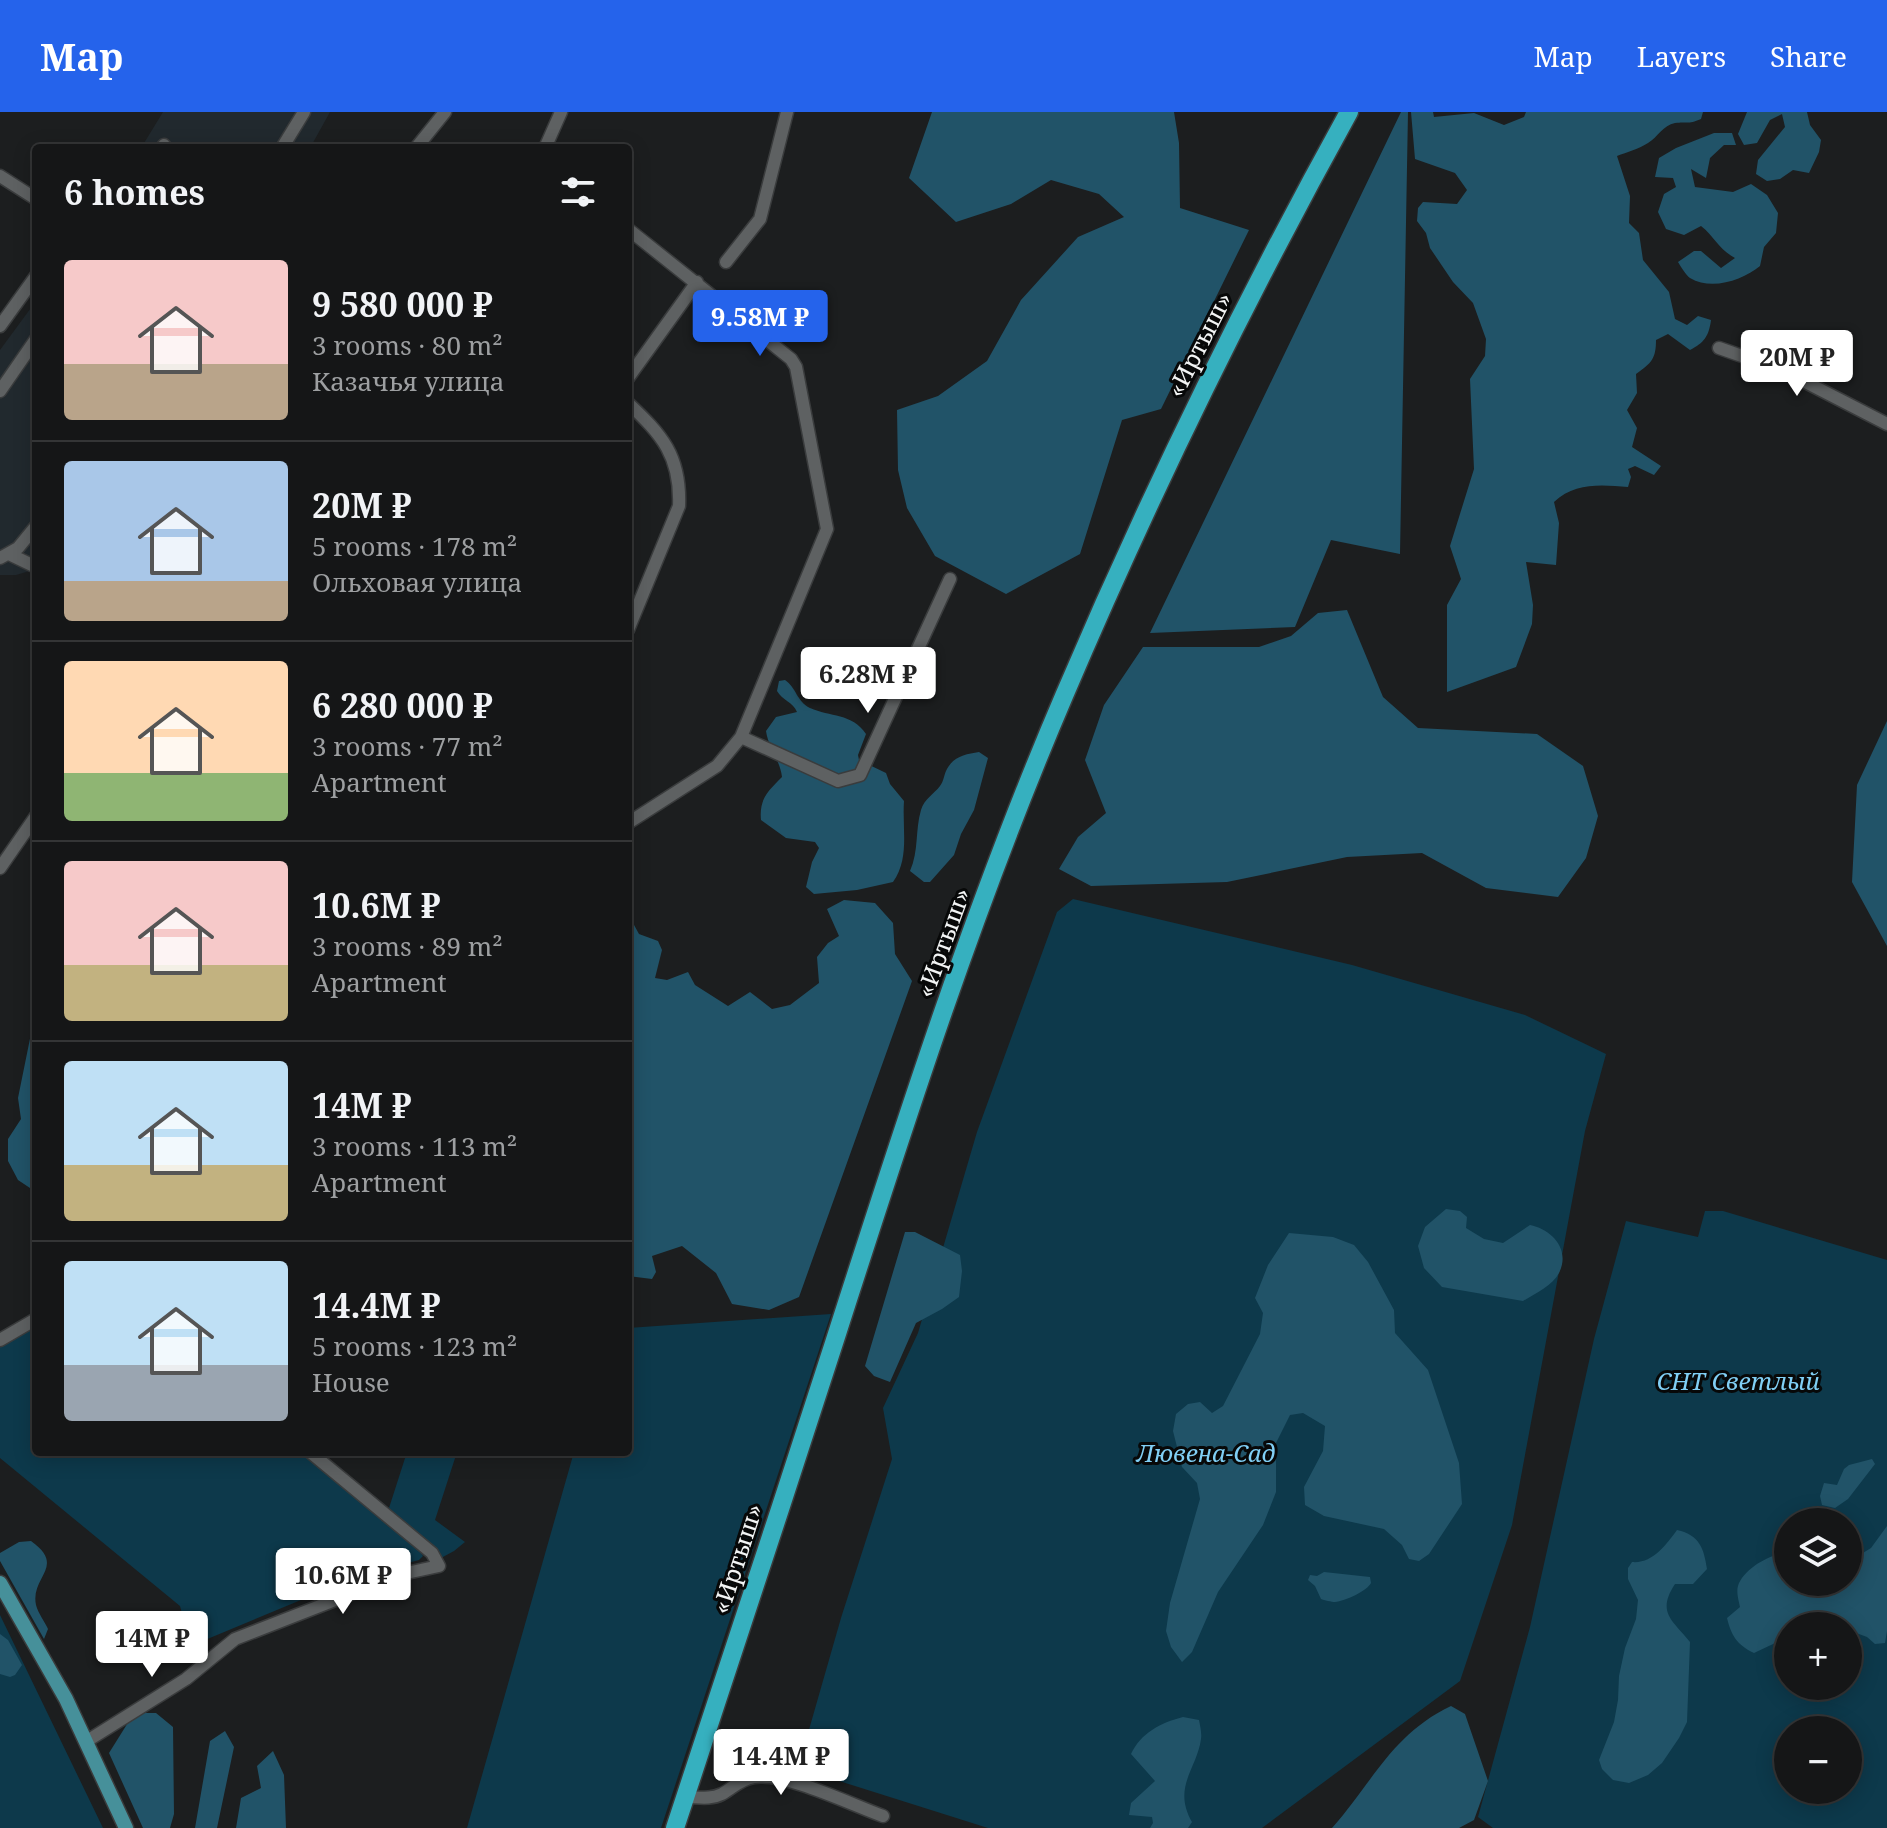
<!DOCTYPE html>
<html lang="en">
<head>
<meta charset="utf-8">
<style>
  :root { --surface:#151617; --page:#1e1f20; --text:#f1f3f6; --muted:#9d9fa1; --line:#343536; --accent:#2563eb }
  body { margin:0; font-family:"Noto Serif",serif; background:var(--page); color:var(--text); height:100vh; display:flex; flex-direction:column; font-size:30px; white-space:nowrap }
  * { box-sizing:border-box; margin:0 }
  p { font-size:26px; color:var(--muted) }
  .icon { flex:none; width:44px; height:44px; fill:none; stroke:currentColor; stroke-width:2; stroke-linecap:round; stroke-linejoin:round }
  .map { position:relative; flex:1; overflow:hidden }
  .details { position:absolute; left:32px; top:32px; width:600px; height:1312px; display:flex; flex-direction:column; background:var(--surface); border-radius:8px; box-shadow:0 4px 20px #0003,0 0 0 2px var(--line) }
  .details>* { flex:none }
  .buttons { position:absolute; left:1774px; top:1396px; display:grid; gap:16px }
  .buttons a { display:grid; place-items:center; width:88px; height:88px; border-radius:50%; background:var(--surface); box-shadow:0 4px 20px #0003,0 0 0 2px var(--line); font-size:40px }
  .price { position:absolute; translate:-50% -68px; padding:0 18px; border-radius:8px; background:#fff; color:#222; font-size:26px; line-height:52px; filter:drop-shadow(0 2px 4px #0008) }
  .price::after { content:''; position:absolute; left:50%; top:48px; width:24px; height:18px; margin-left:-12px; background:inherit; clip-path:polygon(0 0,100% 0,50% 100%) }
  .price.selected { background:var(--accent); color:#fff }
  ul { padding:0; list-style:none }
  li { display:flex; align-items:center; gap:24px; height:200px; padding:0 32px }
  li+li { border-top:2px solid var(--line) }
  li span { display:grid; place-items:center; flex:none; width:224px; height:160px; border-radius:8px; color:#555 }
  li>.icon { margin-inline-start:auto }
  span .icon { width:96px; height:96px; fill:#fffc; stroke-width:1 }
  li b { font-size:34px }
  h2 { display:flex; justify-content:space-between; align-items:center; height:96px; padding:0 32px; font-size:34px }
  header { display:flex; align-items:center; gap:48px; box-sizing:border-box; height:112px; padding:0 40px; background:var(--accent); color:#fff }
  header strong { font-size:38px }
  nav { display:flex; gap:44px; margin-inline-start:auto; font-size:28px }
  .map>svg:first-child { display:block }
  .built { fill:#21292e }
  .green { fill:#0d394b; fill-rule:evenodd }
  .forest { fill:#215368 }
  .lines { fill:none; stroke-linecap:round; stroke-linejoin:round }
  .minor-casing { stroke:#3a3c3d; stroke-width:15 }
  .major-casing { stroke:#3a3c3d; stroke-width:17 }
  .highway-casing { stroke:#3a3c3d; stroke-width:21 }
  .minor { stroke:#5e6162; stroke-width:12 }
  .major { stroke:#46909a; stroke-width:14 }
  .highway { stroke:#36b0bf; stroke-width:18 }
  .labels { text-anchor:middle; stroke-width:6; stroke-linejoin:round; paint-order:stroke }
  .street-label { font-size:24px; fill:#f2f4f4; stroke:#070808 }
  .park-label { font-size:24px; font-style:italic; fill:#80cff5; stroke:#070808 }
</style>
</head>
<body>
<header>
<strong>Map</strong>
<nav><a>Map</a><a>Layers</a><a>Share</a></nav>
</header>
<div class="map">
<svg width="1887" height="1716" viewBox="0 0 1887 1716">
  <rect width="100%" height="100%" fill="#1c1e1f"/>
  <path class="built" d="M 163,0 L 330,0 L 310,36 L 141,36 Z
    M 36,189 L 36,457 L 16,463 L 0,463 L 0,238 Z"/>
  <path class="green" d="M 1073,787 L 1352,853 L 1525,903 L 1606,942 L 1585,1019 L 1512,1413 L 1460,1569 L 1262,1716 L 988,1716 L 798,1656 L 841,1506 L 892,1347 L 883,1296 L 918,1221 L 977,1020 L 1057,800 Z
    M 1705,1099 L 1723,1099 L 1887,1148 L 1887,1716 L 1493,1716 L 1478,1705 L 1530,1515 L 1594,1227 L 1626,1109 L 1698,1125 ZM 1788,1410 L 1848,1410 L 1848,1470 L 1788,1470 ZM 1788,1514 L 1848,1514 L 1848,1574 L 1788,1574 ZM 1788,1618 L 1848,1618 L 1848,1678 L 1788,1678 Z
    M 831,1202 L 661,1716 L 467,1716 L 574,1340 L 628,1340 L 628,1216 Z
    M 36,1212 L 36,1340 L 303,1340 L 418,1437 L 423,1444 L 419,1448 L 361,1463 L 205,1528 L 206,1540 L 195,1549 L 180,1494 L 0,1346 L 0,1234 Z
    M 407,1340 L 457,1340 L 435,1408 L 465,1430 L 454,1439 L 441,1446 L 435,1437 L 389,1396 Z
    M 0,1503 L 103,1716 L 0,1716 Z"/>
  <path class="forest" d="M 932,0 L 1174,0 L 1179,31 L 1180,96 L 1249,118 L 1161,297 L 1122,308 L 1080,442 L 1006,482 L 935,444 L 907,396 L 898,358 L 897,298 L 938,284 L 987,249 L 1021,188 L 1078,125 L 1124,105 L 1099,82 L 1051,68 L 1011,92 L 956,110 L 909,66 Z
    M 1401,0 L 1408,0 L 1400,442 L 1331,428 L 1295,515 L 1150,521 Z
    M 1411,0 L 1433,0 L 1434,5 L 1474,1 L 1504,13 L 1524,5 L 1526,0 L 1703,0 L 1701,7 C 1687,13 1687,9 1675,11 C 1663,13 1658,25 1648,31 C 1639,37 1627,40 1617,44 L 1630,84 L 1629,111 L 1639,121 L 1643,148 L 1669,180 L 1675,207 L 1687,213 L 1698,204 L 1711,208 C 1709,224 1704,231 1690,238 L 1668,222 L 1656,228 C 1656,246 1652,251 1636,262 L 1637,281 L 1627,298 L 1637,316 L 1632,335 L 1661,354 L 1654,363 L 1635,354 L 1628,357 L 1631,365 L 1628,375 C 1602,373 1575,370 1554,390 L 1559,411 L 1556,453 L 1526,450 L 1533,493 L 1532,512 L 1516,555 L 1447,580 L 1447,493 L 1461,467 L 1450,434 L 1474,357 L 1470,267 L 1485,244 L 1486,227 L 1473,191 L 1453,170 L 1430,136 L 1426,121 L 1417,109 L 1418,96 L 1423,90 L 1457,92 L 1467,78 L 1455,61 L 1415,47 Z
    M 1747,0 L 1807,0 L 1810,13 L 1821,28 L 1819,40 L 1809,61 L 1793,58 L 1780,67 L 1767,69 L 1756,62 L 1758,48 L 1785,15 L 1782,2 L 1770,8 L 1757,31 L 1744,33 L 1738,22 Z
    M 1714,21 L 1732,21 L 1736,33 L 1724,33 L 1710,46 L 1706,66 L 1691,57 L 1695,75 L 1733,80 L 1751,72 L 1767,83 L 1778,101 L 1776,121 L 1764,135 L 1760,154 C 1743,168 1712,179 1690,166 C 1686,163 1681,155 1678,150 L 1694,139 L 1701,139 L 1721,156 L 1735,146 C 1718,137 1715,125 1701,114 L 1684,123 L 1666,117 L 1658,100 L 1664,82 L 1676,75 L 1673,66 L 1655,65 L 1659,46 L 1676,36 Z
    M 1347,498 L 1383,585 L 1418,616 L 1537,622 L 1583,654 L 1598,704 L 1586,746 L 1558,785 L 1486,776 L 1422,741 L 1347,745 L 1227,770 L 1091,774 L 1059,757 L 1078,725 L 1106,701 L 1085,648 L 1104,593 L 1143,535 L 1259,535 L 1291,524 L 1318,501 Z
    M 785,568 C 796,575 797,590 810,596 C 830,605 852,601 866,622 L 858,643 L 859,648 L 886,661 L 890,672 L 904,689 C 902,717 910,746 893,770 L 857,778 L 814,782 L 806,775 L 812,750 L 819,736 L 815,730 L 786,726 L 761,708 C 759,687 768,679 782,665 C 780,648 768,635 766,619 L 776,605 L 797,600 C 793,590 782,588 777,579 L 779,569 Z
    M 1887,609 L 1887,834 L 1852,770 L 1857,673 Z
    M 979,640 L 988,646 L 974,698 L 961,722 L 954,743 L 930,770 L 924,770 L 910,759 C 919,739 915,718 921,698 C 924,687 934,682 940,674 C 944,669 944,662 947,657 C 954,644 966,642 979,640 Z
    M 844,788 L 875,791 L 893,811 L 895,842 L 912,869 L 799,1185 L 769,1198 L 732,1192 L 716,1161 L 682,1134 L 652,1144 L 656,1160 L 652,1167 L 628,1164 L 628,802 L 639,822 L 658,829 L 662,838 L 655,866 L 667,868 L 688,860 L 695,873 L 728,894 L 750,880 L 772,897 L 790,893 L 819,871 L 817,845 L 828,831 L 839,824 L 827,797 Z
    M 36,897 L 36,1080 L 18,1068 L 8,1049 L 8,1027 L 21,1007 L 18,986 Z
    M 1446,1097 L 1460,1099 L 1467,1105 L 1466,1116 L 1484,1127 L 1503,1131 L 1530,1113 C 1551,1117 1571,1137 1559,1161 C 1553,1173 1535,1182 1523,1189 L 1442,1175 L 1424,1156 L 1418,1134 L 1425,1115 Z
    M 905,1120 L 915,1120 L 960,1143 L 962,1159 L 959,1185 L 942,1197 L 916,1211 L 890,1270 L 874,1264 L 865,1254 Z
    M 1289,1121 L 1333,1125 L 1354,1133 L 1368,1150 L 1394,1198 L 1395,1221 L 1428,1258 L 1459,1351 L 1462,1392 L 1429,1442 L 1419,1449 L 1409,1447 L 1402,1433 L 1384,1417 L 1324,1404 L 1305,1393 L 1304,1375 L 1323,1339 L 1325,1314 L 1303,1301 L 1290,1303 L 1276,1331 L 1276,1380 L 1263,1413 L 1218,1480 L 1192,1540 L 1182,1550 L 1171,1535 L 1166,1519 L 1170,1491 L 1200,1387 L 1197,1371 L 1182,1355 L 1173,1319 L 1176,1302 L 1188,1292 L 1200,1290 L 1212,1301 L 1223,1294 L 1260,1222 L 1263,1201 L 1255,1186 L 1268,1153 Z
    M 1872,1347 L 1875,1352 L 1848,1387 L 1835,1396 L 1822,1393 L 1820,1384 L 1824,1371 L 1837,1373 L 1844,1357 L 1849,1353 Z
    M 1887,1414 L 1887,1519 L 1885,1531 L 1875,1532 L 1867,1525 L 1848,1518 L 1848,1514 L 1788,1514 L 1788,1525 L 1754,1541 C 1737,1533 1731,1523 1727,1506 L 1740,1495 C 1739,1490 1736,1480 1738,1474 C 1743,1457 1771,1441 1788,1441 L 1788,1470 L 1848,1470 L 1848,1446 L 1853,1447 L 1871,1436 Z
    M 1677,1418 C 1700,1423 1704,1437 1707,1457 L 1693,1472 L 1675,1472 C 1656,1501 1673,1508 1690,1530 L 1687,1610 L 1679,1626 L 1662,1651 L 1648,1663 L 1629,1671 L 1613,1668 L 1602,1657 L 1599,1648 L 1614,1610 L 1618,1588 L 1619,1564 L 1625,1536 L 1636,1507 L 1638,1488 L 1628,1467 L 1628,1456 L 1632,1450 C 1652,1452 1666,1433 1677,1418 Z
    M 31,1429 C 67,1455 30,1464 36,1493 C 38,1501 45,1510 48,1517 L 44,1527 L 0,1449 L 0,1441 L 19,1430 Z
    M 1324,1460 L 1370,1465 L 1371,1471 C 1367,1479 1345,1489 1335,1490 C 1332,1490 1324,1488 1321,1487 L 1315,1474 L 1308,1468 L 1310,1463 L 1317,1464 Z
    M 0,1522 L 8,1528 L 22,1553 L 15,1563 L 10,1565 L 0,1562 Z
    M 1451,1594 L 1465,1602 L 1488,1669 L 1474,1708 L 1459,1716 L 1332,1716 C 1373,1670 1392,1622 1451,1594 Z
    M 134,1601 L 156,1601 L 173,1615 L 174,1702 L 170,1716 L 143,1716 L 109,1641 Z
    M 1183,1605 L 1199,1608 C 1200,1613 1202,1622 1201,1627 C 1197,1657 1172,1675 1192,1710 L 1188,1716 L 1150,1716 L 1153,1711 L 1152,1705 L 1129,1703 L 1131,1691 L 1155,1669 L 1131,1642 C 1141,1621 1160,1611 1183,1605 Z
    M 225,1619 L 234,1635 L 217,1716 L 195,1716 L 210,1629 Z
    M 273,1639 L 284,1663 L 286,1716 L 236,1716 L 241,1686 L 261,1676 L 257,1654 Z"/>
  <g class="lines">
    <defs>
      <path id="minor" d="M 162,36 L 164,33
        M 282,36 L 304,0
        M 416,36 L 445,0
        M 545,36 L 561,0
        M 0,64 L 36,87
        M 628,117 L 791,247 L 796,255 L 827,417 L 741,625 L 717,654 L 628,711
        M 726,150 L 760,107 L 787,0
        M 0,214 L 36,164
        M 1719,236 L 1782,258 L 1887,312
        M 628,266 L 697,170
        M 0,279 L 36,227
        M 628,291 C 662,323 681,344 679,394 L 628,518
        M 9,442 L 36,455
        M 0,446 L 18,436 L 36,414
        M 741,625 L 838,669 L 860,663 L 950,467
        M 0,756 L 36,704
        M 0,1228 L 36,1207
        M 87,1629 L 186,1567 L 235,1527 L 402,1462 L 439,1454 L 432,1441 L 310,1340
        M 685,1685 C 698,1685 710,1688 722,1682 C 733,1676 740,1667 754,1665 C 785,1660 852,1693 883,1704"/>
      <path id="major" d="M 0,1471 L 66,1587 L 126,1716"/>
      <path id="highway" d="M 675,1716 C 728,1554 782,1393 834,1231 C 904,1013 974,794 1064,584 C 1149,384 1244,190 1349,0"/>
    </defs>
    <use href="#minor" class="minor-casing"/>
    <use href="#major" class="major-casing"/>
    <use href="#highway" class="highway-casing"/>
    <use href="#minor" class="minor"/>
    <use href="#major" class="major"/>
    <use href="#highway" class="highway"/>
  </g>
  <g class="labels">
    <g class="street-label">
      <text transform="translate(1200 233) rotate(-63)" y="8">«Иртыш»</text>
      <text transform="translate(944 831) rotate(-70)" y="8">«Иртыш»</text>
      <text transform="translate(738 1447) rotate(-72)" y="8">«Иртыш»</text>
    </g>
    <g class="park-label">
      <text x="1738" y="1278">СНТ Светлый</text>
      <text x="1206" y="1350">Лювена-Сад</text>
    </g>
  </g>
</svg>
<div class="buttons">
<a><svg class="icon" aria-label="layers" viewBox="0 0 24 24"><path d="M12 4l9 5-9 5-9-5zM3 14l9 5 9-5"/></svg></a>
<a>+</a>
<a>−</a>
</div>
<b class="price selected" style="left:760px;top:246px">9.58M ₽</b>
<b class="price" style="left:1797px;top:286px">20M ₽</b>
<b class="price" style="left:868px;top:603px">6.28M ₽</b>
<b class="price" style="left:343px;top:1504px">10.6M ₽</b>
<b class="price" style="left:152px;top:1567px">14M ₽</b>
<b class="price" style="left:781px;top:1685px">14.4M ₽</b>
<section class="details">
<h2>6 homes<svg class="icon" aria-label="filters" viewBox="0 0 24 24"><path d="M4 7h16M4 17h16"/><circle cx="9" cy="7" r="2"/><circle cx="15" cy="17" r="2"/></svg></h2>
<ul>
<li><span style="background:linear-gradient(#f6c9c9 65%,#b9a48a 0)"><svg class="icon" aria-label="home" viewBox="0 0 24 24"><path d="M3 11l9-7 9 7M6 9v11h12V9"/></svg></span><div><b>9 580 000 ₽</b><p>3 rooms · 80 m²</p><p>Казачья улица</p></div></li>
<li><span style="background:linear-gradient(#a9c7e8 75%,#b9a48a 0)"><svg class="icon" aria-label="home" viewBox="0 0 24 24"><path d="M3 11l9-7 9 7M6 9v11h12V9"/></svg></span><div><b>20M ₽</b><p>5 rooms · 178 m²</p><p>Ольховая улица</p></div></li>
<li><span style="background:linear-gradient(#ffd9b3 70%,#8fb573 0)"><svg class="icon" aria-label="home" viewBox="0 0 24 24"><path d="M3 11l9-7 9 7M6 9v11h12V9"/></svg></span><div><b>6 280 000 ₽</b><p>3 rooms · 77 m²</p><p>Apartment</p></div></li>
<li><span style="background:linear-gradient(#f6c9c9 65%,#c2b280 0)"><svg class="icon" aria-label="home" viewBox="0 0 24 24"><path d="M3 11l9-7 9 7M6 9v11h12V9"/></svg></span><div><b>10.6M ₽</b><p>3 rooms · 89 m²</p><p>Apartment</p></div></li>
<li><span style="background:linear-gradient(#bfe0f5 65%,#c2b280 0)"><svg class="icon" aria-label="home" viewBox="0 0 24 24"><path d="M3 11l9-7 9 7M6 9v11h12V9"/></svg></span><div><b>14M ₽</b><p>3 rooms · 113 m²</p><p>Apartment</p></div></li>
<li><span style="background:linear-gradient(#bfe0f5 65%,#9aa5b1 0)"><svg class="icon" aria-label="home" viewBox="0 0 24 24"><path d="M3 11l9-7 9 7M6 9v11h12V9"/></svg></span><div><b>14.4M ₽</b><p>5 rooms · 123 m²</p><p>House</p></div></li>
</ul>
</section>
</div>
</body>
</html>
